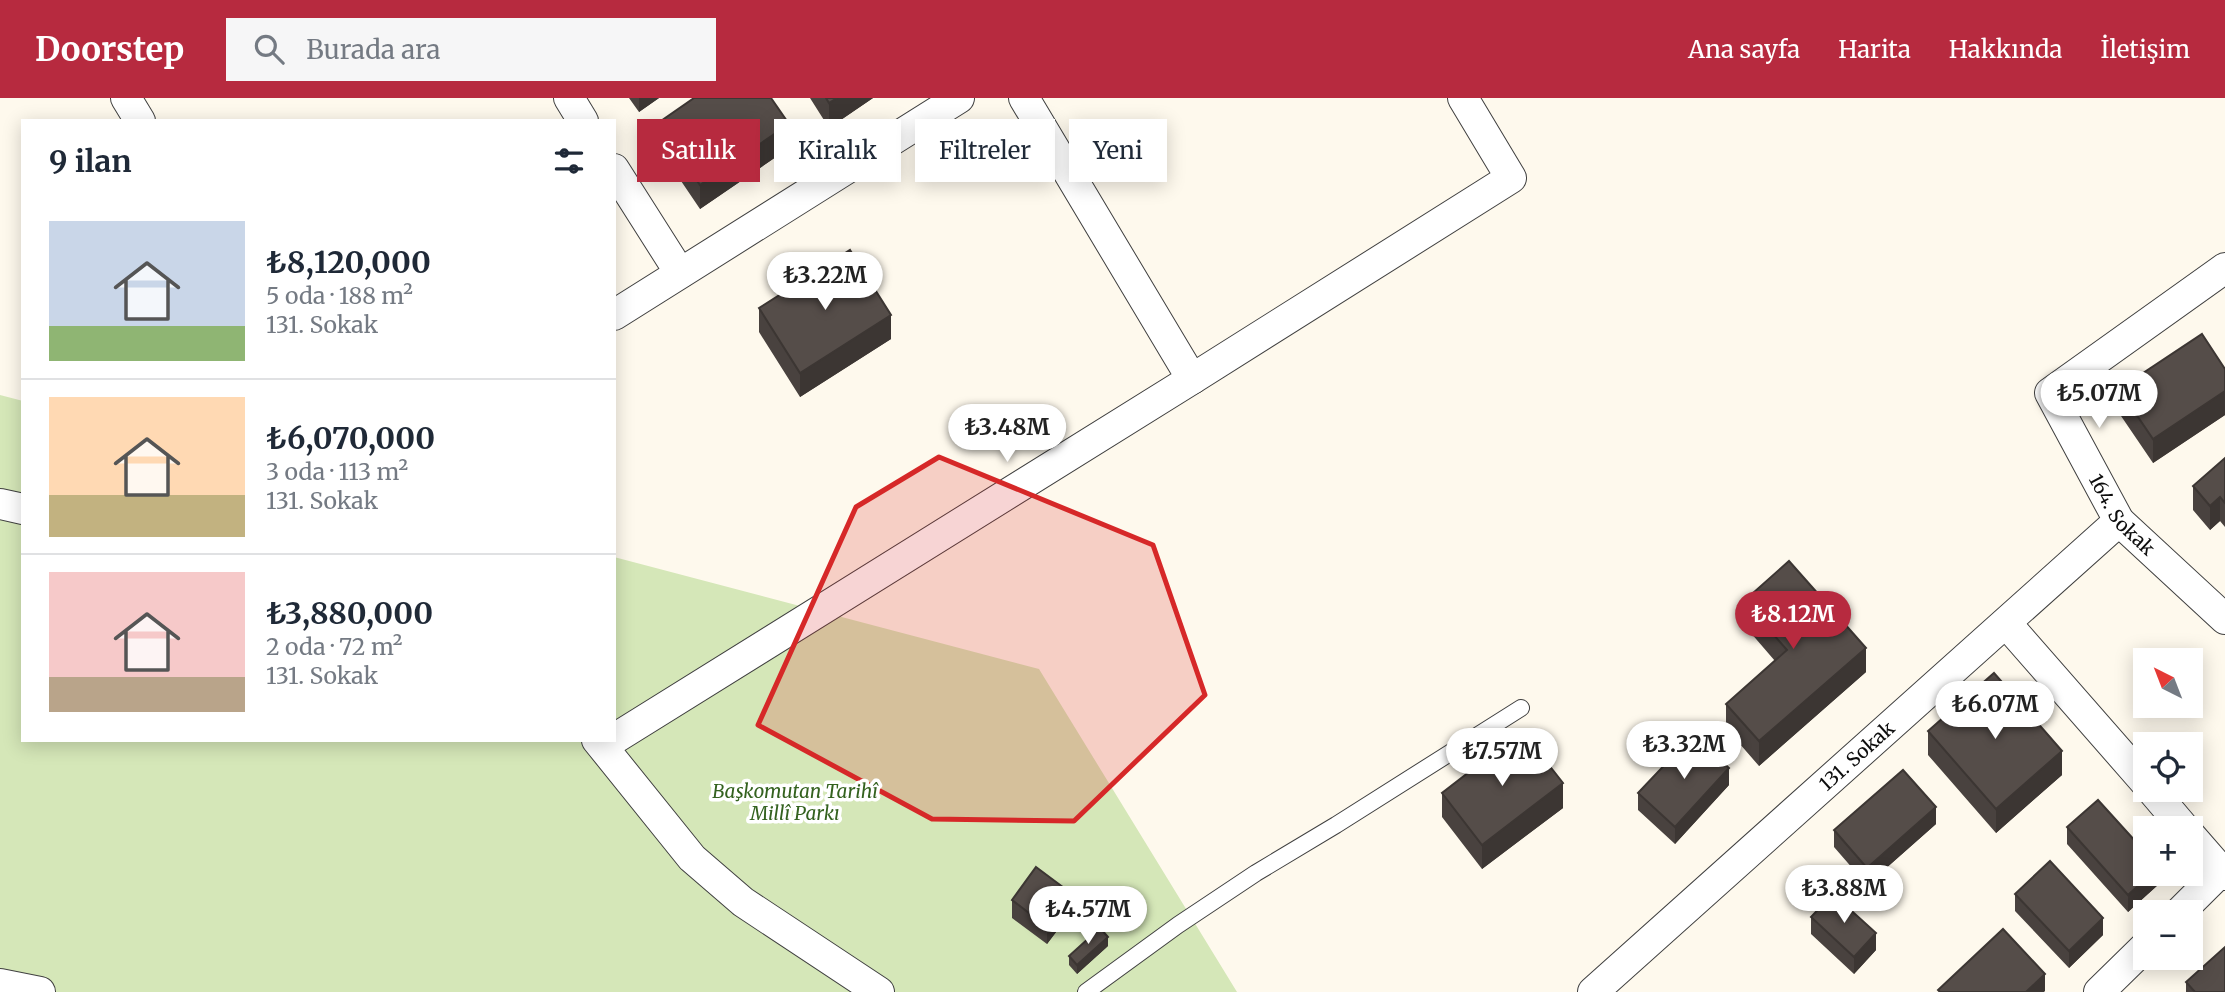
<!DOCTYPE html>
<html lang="tr">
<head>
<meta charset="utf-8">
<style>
  :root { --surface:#fff; --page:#f6f6f7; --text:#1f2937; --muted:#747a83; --line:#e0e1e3; --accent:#b72a3f }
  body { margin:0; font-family:Merriweather,serif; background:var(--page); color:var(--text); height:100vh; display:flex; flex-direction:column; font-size:26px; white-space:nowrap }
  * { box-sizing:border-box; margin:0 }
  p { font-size:23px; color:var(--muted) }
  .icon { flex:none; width:38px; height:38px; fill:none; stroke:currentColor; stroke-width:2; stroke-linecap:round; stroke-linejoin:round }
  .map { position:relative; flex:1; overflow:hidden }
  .drawer { position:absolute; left:21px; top:21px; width:595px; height:623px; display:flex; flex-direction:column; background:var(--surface); border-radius:0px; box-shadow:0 4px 18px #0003 }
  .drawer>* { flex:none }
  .banner { position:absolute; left:637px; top:21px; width:665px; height:63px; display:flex; gap:14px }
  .needle { width:46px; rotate:318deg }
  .tools { position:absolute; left:2133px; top:550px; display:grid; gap:14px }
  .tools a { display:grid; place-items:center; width:70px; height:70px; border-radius:0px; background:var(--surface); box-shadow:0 4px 18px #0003; font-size:35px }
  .price { position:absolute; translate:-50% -60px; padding:0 16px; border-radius:24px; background:#fff; color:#222; font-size:23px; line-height:46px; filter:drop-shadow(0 2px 4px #0008) }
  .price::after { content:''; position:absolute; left:50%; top:42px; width:21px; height:16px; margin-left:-10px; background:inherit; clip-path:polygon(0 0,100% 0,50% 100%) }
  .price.current { background:var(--accent); color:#fff }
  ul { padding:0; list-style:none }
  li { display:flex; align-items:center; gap:21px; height:175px; padding:0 28px }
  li+li { border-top:2px solid var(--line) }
  li span { display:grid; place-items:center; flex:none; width:196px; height:140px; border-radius:0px; color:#555 }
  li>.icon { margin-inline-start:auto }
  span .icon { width:84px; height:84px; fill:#fffc; stroke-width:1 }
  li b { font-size:30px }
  h2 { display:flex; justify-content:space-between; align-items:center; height:84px; padding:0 28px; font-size:30px }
  .tag { padding:0 24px; border-radius:0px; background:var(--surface); box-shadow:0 4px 18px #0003; font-size:24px; line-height:63px }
  .tag.current { background:var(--accent); color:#fff }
  header { display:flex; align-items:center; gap:42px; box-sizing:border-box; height:98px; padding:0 35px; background:var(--accent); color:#fff }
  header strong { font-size:33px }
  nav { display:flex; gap:38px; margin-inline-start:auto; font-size:24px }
  .search { width:490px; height:63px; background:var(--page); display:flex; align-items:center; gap:18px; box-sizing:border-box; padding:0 24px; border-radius:0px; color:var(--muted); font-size:26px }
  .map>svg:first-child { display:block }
  .green { fill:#d5e7b8 }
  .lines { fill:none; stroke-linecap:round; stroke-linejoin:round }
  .service-casing { stroke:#404040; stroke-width:18 }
  .minor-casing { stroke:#404040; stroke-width:32 }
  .service { stroke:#fff; stroke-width:16 }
  .minor { stroke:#fff; stroke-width:30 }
  .wall { fill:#49423f }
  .shaded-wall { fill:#3c3633 }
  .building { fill:#554d49; stroke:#3c3633; stroke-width:2 }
  .marked { fill:#d62828; fill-opacity:0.2; stroke:#d62828; stroke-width:5; stroke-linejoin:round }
  .labels { text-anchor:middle; stroke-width:7; stroke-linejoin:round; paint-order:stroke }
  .street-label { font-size:19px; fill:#0d0d0d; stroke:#fff }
  .park-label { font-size:19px; font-style:italic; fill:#34621f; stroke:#fff }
</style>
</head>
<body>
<header>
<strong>Doorstep</strong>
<div class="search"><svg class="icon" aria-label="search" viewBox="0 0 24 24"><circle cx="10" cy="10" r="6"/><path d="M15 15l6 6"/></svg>Burada ara</div>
<nav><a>Ana sayfa</a><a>Harita</a><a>Hakkında</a><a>İletişim</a></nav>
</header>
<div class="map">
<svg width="2225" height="894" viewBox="0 0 2225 894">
  <rect width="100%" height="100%" fill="#fef9ed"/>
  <path class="green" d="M 0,297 L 23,303 L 23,642 L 614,642 L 614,459 L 1039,571 L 1237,894 L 0,894 Z"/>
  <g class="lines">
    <defs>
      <path id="service" d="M 1086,894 L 1178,827 L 1256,775 L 1336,727 L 1521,610"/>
      <g id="minor">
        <path d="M 126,0 L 140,23"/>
        <path d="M 569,0 L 583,23"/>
        <path d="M 614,71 L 680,175"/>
        <path id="s1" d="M 2225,170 L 2050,295 L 2119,423 L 2225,521"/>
        <path d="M 614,217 L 959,0"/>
        <path d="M 1192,281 L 1511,80 L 1463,0"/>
        <path d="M 0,406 L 23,411"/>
        <path d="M 2006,525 L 2146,685"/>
        <path d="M 614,641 L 1192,281 L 1024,0"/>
        <path d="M 597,642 L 692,760 L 743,804 L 879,894"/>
        <path d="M 2151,691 L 2184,730"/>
        <path d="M 2191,738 L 2225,777"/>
        <path d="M 2180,814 L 2225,769"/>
        <path d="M 0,886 L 40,894"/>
        <path id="s2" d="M 1593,894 L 2119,423"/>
        <path d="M 2099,894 L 2146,848"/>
      </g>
    </defs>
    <use href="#service" class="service-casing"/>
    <use href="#minor" class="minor-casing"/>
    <use href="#service" class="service"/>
    <use href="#minor" class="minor"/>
  </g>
  <path class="wall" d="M 629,0 L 659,0 L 639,14 Z
    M 810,0 L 873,0 L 829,30 Z
    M 658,25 L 789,50 L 700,111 L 658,49 Z
    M 759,210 L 891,241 L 800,299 L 759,234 Z
    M 2119,291 L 2225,293 L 2225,317 L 2153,365 L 2119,315 Z
    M 2225,360 L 2225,429 L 2220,423 L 2210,432 L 2193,412 L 2193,388 Z
    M 1744,503 L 1866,574 L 1759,668 L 1726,630 L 1726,606 L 1775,563 L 1744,527 Z
    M 1928,633 L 2062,677 L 1996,735 L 1928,657 Z
    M 1729,687 L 1675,746 L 1638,712 L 1638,695 Z
    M 1442,695 L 1563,710 L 1482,771 L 1442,719 Z
    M 1936,726 L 1867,787 L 1834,749 L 1834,732 Z
    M 2067,729 L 2159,775 L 2159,786 L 2128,814 L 2067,746 Z
    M 2015,796 L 2103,837 L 2069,870 L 2015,813 Z
    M 1012,802 L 1072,813 L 1047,846 L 1012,820 Z
    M 1811,819 L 1876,852 L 1854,876 L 1811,836 Z
    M 1108,848 L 1077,876 L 1069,867 L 1069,858 Z
    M 2186,884 L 2225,894 L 2186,894 Z"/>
  <path class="shaded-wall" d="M 639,0 L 659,0 L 639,14 Z
    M 837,0 L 873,0 L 829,30 L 829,5 Z
    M 789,26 L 789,50 L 700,111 L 700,87 Z
    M 891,217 L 891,241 L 800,299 L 800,275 Z
    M 2225,293 L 2225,317 L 2153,365 L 2153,341 Z
    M 616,395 L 616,412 L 614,413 L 614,396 Z
    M 2220,399 L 2220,423 L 2210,432 L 2210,408 Z
    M 1866,550 L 1866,574 L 1759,668 L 1759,643 Z
    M 2062,653 L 2062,677 L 1996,735 L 1996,711 Z
    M 1729,670 L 1729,687 L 1675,746 L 1675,729 Z
    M 1563,685 L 1563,710 L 1482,771 L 1482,747 Z
    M 1936,709 L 1936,726 L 1867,787 L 1867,770 Z
    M 2152,775 L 2159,775 L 2159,786 L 2128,814 L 2128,797 Z
    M 1072,796 L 1072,813 L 1047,846 L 1047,829 Z
    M 2103,820 L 2103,837 L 2069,870 L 2069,853 Z
    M 1876,835 L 1876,852 L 1854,876 L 1854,859 Z
    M 1108,839 L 1108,848 L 1077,876 L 1077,867 Z
    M 2045,876 L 2045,893 L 2044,894 L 2026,894 Z"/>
  <path class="building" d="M 694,0 L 771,0 L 789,26 L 700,87 L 658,25 Z
    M 826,0 L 837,0 L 829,5 Z
    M 850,152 L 891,217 L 800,275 L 759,210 Z
    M 2202,236 L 2225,271 L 2225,293 L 2153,341 L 2119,291 Z
    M 2225,360 L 2225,405 L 2220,399 L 2210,408 L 2193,388 Z
    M 1789,463 L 1866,550 L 1759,643 L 1726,606 L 1787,552 L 1744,503 Z
    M 1994,575 L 2062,653 L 1996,711 L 1928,633 Z
    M 1522,633 L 1563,685 L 1482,747 L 1442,695 Z
    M 1693,637 L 1729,670 L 1675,729 L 1638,695 Z
    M 1903,672 L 1936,709 L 1867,770 L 1834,732 Z
    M 2098,702 L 2146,755 L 2146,775 L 2152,775 L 2128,797 L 2067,729 Z
    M 2050,763 L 2103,820 L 2069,853 L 2015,796 Z
    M 1036,769 L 1072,796 L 1047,829 L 1012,802 Z
    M 1833,796 L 1876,835 L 1854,859 L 1811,819 Z
    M 1100,830 L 1108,839 L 1077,867 L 1069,858 Z
    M 2003,831 L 2045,876 L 2026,894 L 1940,894 L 1938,892 Z
    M 2225,849 L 2225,894 L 2195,894 L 2186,884 Z"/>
  <path class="marked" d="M 939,359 L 1153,447 L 1205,597 L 1074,723 L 932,721 L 758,627 L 856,409 Z"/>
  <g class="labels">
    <g class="street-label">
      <text dy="7" stroke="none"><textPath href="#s1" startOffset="357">164. Sokak</textPath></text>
      <text dy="7" stroke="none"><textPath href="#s2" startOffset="354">131. Sokak</textPath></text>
    </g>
    <g class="park-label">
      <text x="795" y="700">Başkomutan Tarihî<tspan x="795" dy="22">Millî Parkı</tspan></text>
    </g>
  </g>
</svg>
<div class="tools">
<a><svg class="needle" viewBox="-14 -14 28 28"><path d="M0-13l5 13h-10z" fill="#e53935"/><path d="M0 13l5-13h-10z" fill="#747a83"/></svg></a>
<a><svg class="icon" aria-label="locate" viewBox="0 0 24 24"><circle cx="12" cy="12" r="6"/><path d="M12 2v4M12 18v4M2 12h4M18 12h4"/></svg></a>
<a>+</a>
<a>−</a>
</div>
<b class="price" style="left:825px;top:214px">₺3.22M</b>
<b class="price" style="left:2099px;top:332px">₺5.07M</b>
<b class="price" style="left:1007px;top:366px">₺3.48M</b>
<b class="price current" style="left:1793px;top:553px">₺8.12M</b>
<b class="price" style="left:1995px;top:643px">₺6.07M</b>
<b class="price" style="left:1684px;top:683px">₺3.32M</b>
<b class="price" style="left:1502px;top:690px">₺7.57M</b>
<b class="price" style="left:1844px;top:827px">₺3.88M</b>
<b class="price" style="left:1088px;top:848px">₺4.57M</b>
<div class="banner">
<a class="tag current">Satılık</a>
<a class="tag">Kiralık</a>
<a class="tag">Filtreler</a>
<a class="tag">Yeni</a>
</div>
<section class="drawer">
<h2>9 ilan<svg class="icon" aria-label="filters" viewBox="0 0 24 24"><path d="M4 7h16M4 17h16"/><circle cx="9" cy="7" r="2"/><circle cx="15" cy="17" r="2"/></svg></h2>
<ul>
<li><span style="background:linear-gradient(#c9d6e8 75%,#8fb573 0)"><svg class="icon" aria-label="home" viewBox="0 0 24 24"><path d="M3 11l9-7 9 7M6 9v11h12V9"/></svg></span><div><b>₺8,120,000</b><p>5 oda · 188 m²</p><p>131. Sokak</p></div></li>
<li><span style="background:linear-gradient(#ffd9b3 70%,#c2b280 0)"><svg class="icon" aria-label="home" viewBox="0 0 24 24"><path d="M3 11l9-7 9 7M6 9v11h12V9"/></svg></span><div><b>₺6,070,000</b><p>3 oda · 113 m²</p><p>131. Sokak</p></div></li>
<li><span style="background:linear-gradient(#f6c9c9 75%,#b9a48a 0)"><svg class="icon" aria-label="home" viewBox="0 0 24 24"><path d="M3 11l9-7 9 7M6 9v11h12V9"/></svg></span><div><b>₺3,880,000</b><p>2 oda · 72 m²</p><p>131. Sokak</p></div></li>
</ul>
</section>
</div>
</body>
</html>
